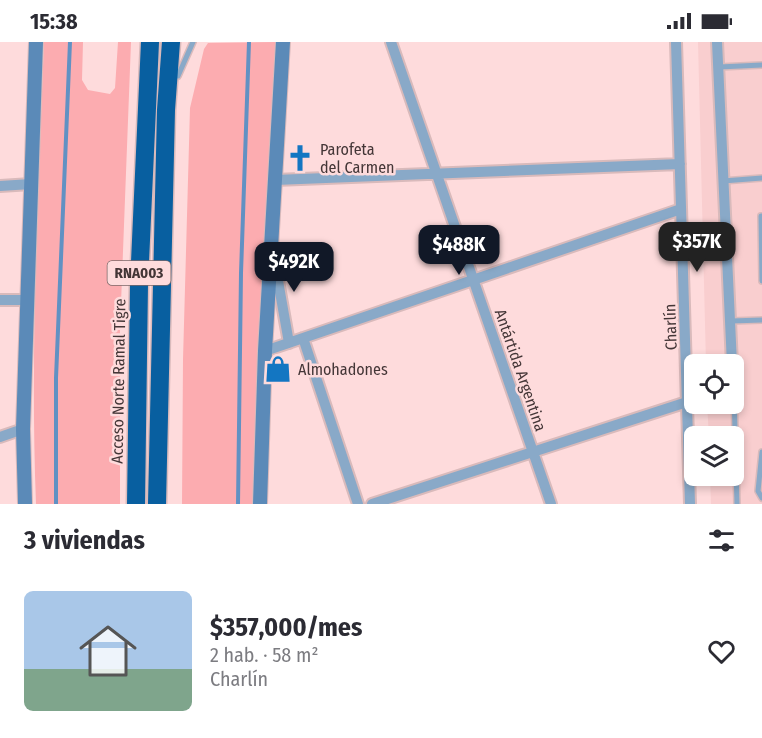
<!DOCTYPE html>
<html lang="es">
<head>
<meta charset="utf-8">
<style>
  :root { --surface:#fff; --page:#f7f7f7; --text:#2b2b33; --muted:#7c7c81; --line:#e1e1e2; --accent:#111827 }
  body { margin:0; font-family:"Fira Sans Condensed",sans-serif; background:var(--page); color:var(--text); height:100vh; display:flex; flex-direction:column; font-size:22px; white-space:nowrap }
  * { box-sizing:border-box; margin:0 }
  p { font-size:20px; color:var(--muted) }
  .icon { flex:none; width:33px; height:33px; fill:none; stroke:currentColor; stroke-width:2; stroke-linecap:round; stroke-linejoin:round }
  .map { position:relative; height:462px; overflow:hidden }
  .panel { display:flex; flex-direction:column; background:var(--surface); flex:1 }
  .panel>* { flex:none }
  .buttons { position:absolute; left:684px; top:312px; display:grid; gap:12px }
  .buttons a { display:grid; place-items:center; width:60px; height:60px; border-radius:9px; background:var(--surface); box-shadow:0 3px 9px #0003; font-size:30px }
  .price { position:absolute; translate:-50% -51px; padding:0 14px; border-radius:12px; background:var(--accent); color:#fff; font-size:20px; line-height:39px; filter:drop-shadow(0 2px 3px #0008) }
  .price::after { content:''; position:absolute; left:50%; top:36px; width:18px; height:14px; margin-left:-9px; background:inherit; clip-path:polygon(0 0,100% 0,50% 100%) }
  .price.active { background:#222; color:#fff }
  ul { padding:0; list-style:none }
  li { display:flex; align-items:center; gap:18px; height:150px; padding:0 24px }
  li+li { border-top:2px solid var(--line) }
  li span { display:grid; place-items:center; flex:none; width:168px; height:120px; border-radius:9px; color:#555 }
  li>.icon { margin-inline-start:auto }
  span .icon { width:72px; height:72px; fill:#fffc; stroke-width:1 }
  li b { font-size:26px }
  h2 { display:flex; justify-content:space-between; align-items:center; height:72px; padding:0 24px; font-size:26px }
  .status { display:flex; justify-content:space-between; align-items:center; height:42px; padding:0 30px; background:var(--surface); direction:ltr }
  .status svg { height:16px; fill:currentColor }
  .map>svg:first-child { display:block }
  .built { fill:#f9cecf }
  .green { fill:#fcacb0 }
  .lines { fill:none; stroke-linecap:round; stroke-linejoin:round }
  .stream { stroke:#6191c3; stroke-width:4 }
  .lane-casing { stroke:#d9babb; stroke-width:8 }
  .street-casing { stroke:#d9babb; stroke-width:14 }
  .secondary-casing { stroke:#d9babb; stroke-width:16 }
  .highway-casing { stroke:#d9babb; stroke-width:21 }
  .lane { stroke:#89a9c8; stroke-width:5 }
  .street { stroke:#89a9c8; stroke-width:10 }
  .secondary { stroke:#5b8ab8; stroke-width:14 }
  .highway { stroke:#085fa0; stroke-width:18 }
  .labels { text-anchor:middle; stroke-width:5; stroke-linejoin:round; paint-order:stroke }
  .shield { fill:#fedbdc; stroke:#7c6868; stroke-width:1.5 }
  .shield-label { font-size:15px; font-weight:bold; fill:#443637 }
  .poi-label { font-size:16px; fill:#443637; stroke:#fedbdc; text-anchor:start }
  .street-label { font-size:16px; fill:#443637; stroke:#fedbdc }
</style>
</head>
<body>
<div class="status"><b>15:38</b><svg viewBox="0 0 49 12"><path d="M0 12V9h3v3zM5 12V6h3v6zM10 12V3h3v9zM15 12V0h3v12zM26 1h20v11H26zM47 4h2v5h-2z"/></svg></div>
<div class="map">
<svg width="762" height="462" viewBox="0 0 762 462">
  <rect width="100%" height="100%" fill="#fedbdc"/>
  <path class="built" d="M 698,0 L 762,0 L 762,462 L 711,462 L 710,434 L 734,434 L 734,394 L 709,394 L 707,362 L 734,362 L 734,322 L 706,322 Z"/>
  <path class="green" d="M 44,0 L 83,0 L 82,38 L 88,48 L 110,52 L 115,46 L 118,0 L 131,0 L 120,288 L 120,462 L 36,462 C 30,308 38,154 44,0 Z
    M 276,0 L 255,462 L 182,462 L 183,318 L 190,66 L 204,7 L 208,1 Z"/>
  <g class="lines">
    <path class="stream" d="M 56,462 L 56,336 L 70,0
      M 238,462 L 241,231 L 249,0"/>
    <defs>
      <path id="lane" d="M 719,25 L 762,23
        M 178,34 L 193,0
        M 723,139 L 762,136
        M 761,174 L 762,239
        M 731,279 L 762,278
        M 734,351 L 737,462
        M 762,410 L 758,449 L 762,456"/>
      <path id="street" d="M 391,0 L 551,462
        M 676,0 L 690,462
        M 717,0 L 732,322
        M 275,138 L 680,122
        M 0,144 L 31,142
        M 274,216 L 289,301
        M 0,258 L 27,258
        M 303,296 L 358,462
        M 265,309 L 681,167
        M 0,395 L 23,387
        M 372,462 L 687,360"/>
      <path id="secondary" d="M 25,462 L 23,387 L 36,0
        M 260,462 L 265,309 L 283,0"/>
      <path id="highway" d="M 136,462 L 139,242 L 150,0
        M 157,462 L 166,68 L 171,0"/>
    </defs>
    <use href="#lane" class="lane-casing"/>
    <use href="#street" class="street-casing"/>
    <use href="#secondary" class="secondary-casing"/>
    <use href="#highway" class="highway-casing"/>
    <use href="#lane" class="lane"/>
    <use href="#street" class="street"/>
    <use href="#secondary" class="secondary"/>
    <use href="#highway" class="highway"/>
  </g>
  <defs>
    <symbol id="church-bare" viewBox="-9 -9 18 18"><path d="M-1.2-6h2.4v3.5h3.3v2.4h-3.3V6h-2.4V-.1h-3.3v-2.4h3.3Z" fill="#1376c2" stroke="#fedbdc" stroke-width="2.5" paint-order="stroke"/></symbol>
    <symbol id="shop-bare" viewBox="-9 -9 18 18"><path d="M-5-2.5h2.3a2.7 3.5 0 0 1 5.4 0H5L5.5 6h-11ZM-1.5-2.5h3a1.5 2.3 0 0 0-3 0Z" fill="#1376c2" stroke="#fedbdc" stroke-width="2.5" paint-order="stroke"/></symbol>
  </defs>
  <g fill-rule="evenodd">
    <use href="#church-bare" x="281" y="97" width="38" height="38"/>
    <use href="#shop-bare" x="259" y="308" width="38" height="38"/>
  </g>
  <g class="labels">
    <rect class="shield" x="107.5" y="219" width="63" height="24" rx="4.5"/>
    <g class="shield-label">
      <text x="139" y="236">RNA003</text>
    </g>
    <g class="poi-label">
      <text x="320" y="113">Parofeta<tspan x="320" dy="18">del Carmen</tspan></text>
      <text x="298" y="333">Almohadones</text>
    </g>
    <g class="street-label">
      <text transform="translate(670 285) rotate(-92)" y="6">Charlín</text>
      <text transform="translate(521 328) rotate(71)" y="6">Antártida Argentina</text>
      <text transform="translate(118 339) rotate(-89)" y="6">Acceso Norte Ramal Tigre</text>
    </g>
  </g>
</svg>
<div class="buttons">
<a><svg class="icon" aria-label="locate" viewBox="0 0 24 24"><circle cx="12" cy="12" r="6"/><path d="M12 2v4M12 18v4M2 12h4M18 12h4"/></svg></a>
<a><svg class="icon" aria-label="layers" viewBox="0 0 24 24"><path d="M12 4l9 5-9 5-9-5zM3 14l9 5 9-5"/></svg></a>
</div>
<b class="price active" style="left:697px;top:231px">$357K</b>
<b class="price" style="left:459px;top:234px">$488K</b>
<b class="price" style="left:294px;top:251px">$492K</b>
</div>
<section class="panel">
<h2>3 viviendas<svg class="icon" aria-label="filters" viewBox="0 0 24 24"><path d="M4 7h16M4 17h16"/><circle cx="9" cy="7" r="2"/><circle cx="15" cy="17" r="2"/></svg></h2>
<ul>
<li><span style="background:linear-gradient(#a9c7e8 65%,#7fa58c 0)"><svg class="icon" aria-label="home" viewBox="0 0 24 24"><path d="M3 11l9-7 9 7M6 9v11h12V9"/></svg></span><div><b>$357,000/mes</b><p>2 hab. · 58 m²</p><p>Charlín</p></div><svg class="icon" aria-label="heart" viewBox="0 0 24 24"><path d="M12 20l-8-8c-3-5 5-10 8-4 3-6 11-1 8 4z"/></svg></li>
</ul>
</section>
</body>
</html>
